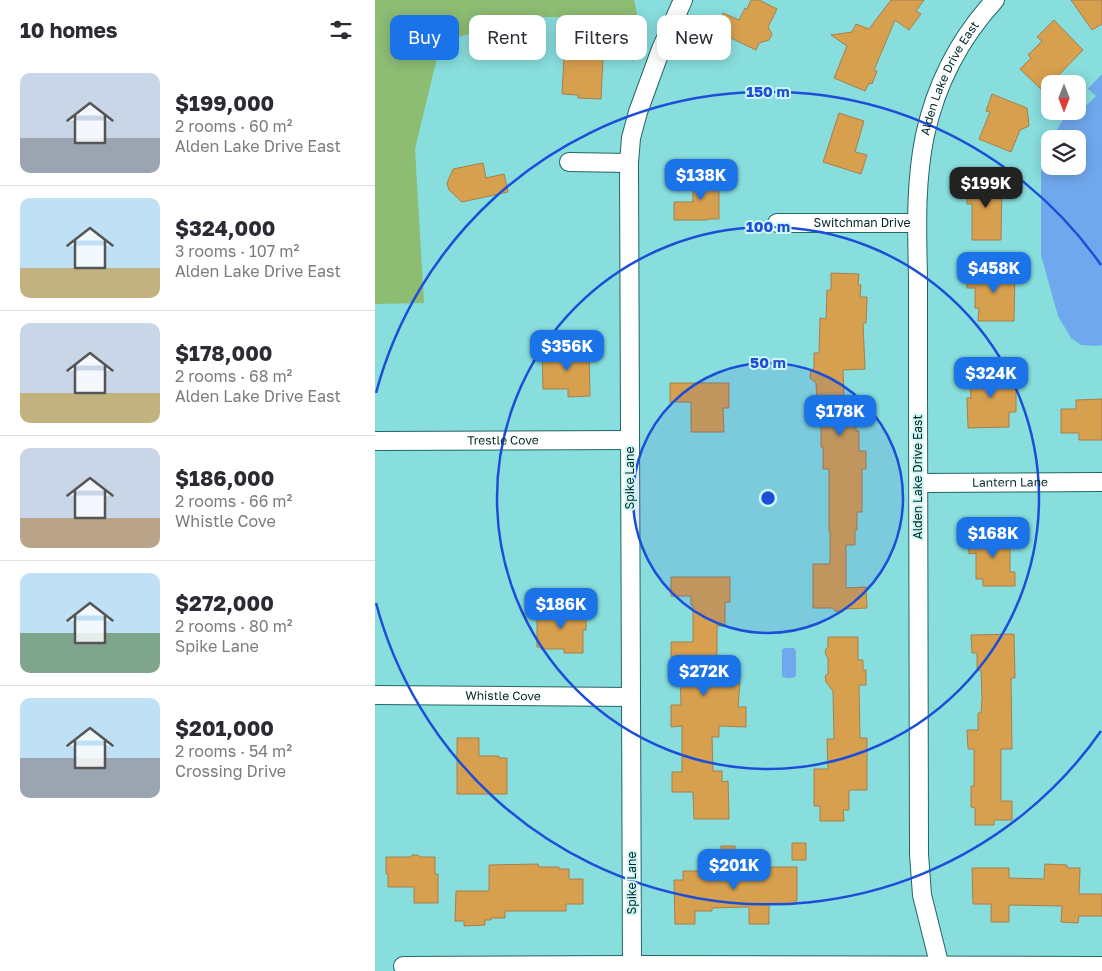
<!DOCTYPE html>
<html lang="en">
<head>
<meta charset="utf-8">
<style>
  :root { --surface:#fff; --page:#f7f7f7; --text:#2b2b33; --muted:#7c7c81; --line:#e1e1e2; --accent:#1a73e8 }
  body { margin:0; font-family:"Golos Text",sans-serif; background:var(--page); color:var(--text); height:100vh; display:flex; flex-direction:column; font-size:19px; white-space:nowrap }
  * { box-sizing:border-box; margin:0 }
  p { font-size:16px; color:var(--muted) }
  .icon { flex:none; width:28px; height:28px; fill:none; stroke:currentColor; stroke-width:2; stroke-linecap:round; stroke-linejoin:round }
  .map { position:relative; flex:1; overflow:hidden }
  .side { display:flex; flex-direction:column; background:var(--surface); width:375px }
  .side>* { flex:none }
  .hud { position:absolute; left:15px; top:15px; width:475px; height:45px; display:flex; gap:10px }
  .needle { width:32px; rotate:180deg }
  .tools { position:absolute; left:666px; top:75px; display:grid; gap:10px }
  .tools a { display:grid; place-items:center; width:45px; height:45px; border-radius:10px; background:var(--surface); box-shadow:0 2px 12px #0003; font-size:25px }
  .price { position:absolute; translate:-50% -42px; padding:0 11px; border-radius:10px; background:var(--accent); color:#fff; font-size:16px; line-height:32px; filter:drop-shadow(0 1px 2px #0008) }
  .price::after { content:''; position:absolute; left:50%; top:30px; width:15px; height:11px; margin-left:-8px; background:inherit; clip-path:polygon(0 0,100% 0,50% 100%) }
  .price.on { background:#222; color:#fff }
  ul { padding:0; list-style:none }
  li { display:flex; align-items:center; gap:15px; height:125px; padding:0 20px }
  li+li { border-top:1px solid var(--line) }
  li span { display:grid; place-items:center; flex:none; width:140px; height:100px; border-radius:10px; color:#555 }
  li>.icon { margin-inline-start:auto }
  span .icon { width:60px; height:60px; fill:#fffc; stroke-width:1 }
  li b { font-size:21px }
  h2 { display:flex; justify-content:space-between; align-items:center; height:60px; padding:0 20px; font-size:21px }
  .tag { padding:0 18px; border-radius:10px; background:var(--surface); box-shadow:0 2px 12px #0003; font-size:18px; line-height:45px }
  .tag.on { background:var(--accent); color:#fff }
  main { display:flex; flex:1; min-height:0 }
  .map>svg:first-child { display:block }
  .green { fill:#8dbc73 }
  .water { fill:#70a8ee }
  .pier { fill:#8dd }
  .building { fill:#d7a04e; stroke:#a5804c }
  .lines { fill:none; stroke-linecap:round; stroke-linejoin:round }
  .street-casing { stroke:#236666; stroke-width:20 }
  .street { stroke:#fff; stroke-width:18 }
  .ring { fill:none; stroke:#1d4ed8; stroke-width:2.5 }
  .labels { text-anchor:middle; stroke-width:4; stroke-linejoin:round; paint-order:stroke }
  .street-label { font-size:12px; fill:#002626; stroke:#cef6f5 }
  .centre { fill:#1d4ed8; stroke:#cef6f5; stroke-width:2.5 }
  .ring-label { font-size:15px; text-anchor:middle; font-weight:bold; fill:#1d4ed8; stroke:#cef6f5; stroke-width:4; stroke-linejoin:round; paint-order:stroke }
</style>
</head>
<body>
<main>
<section class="side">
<h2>10 homes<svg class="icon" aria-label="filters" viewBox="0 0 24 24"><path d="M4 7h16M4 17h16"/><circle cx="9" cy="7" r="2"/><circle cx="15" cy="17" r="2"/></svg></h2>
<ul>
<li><span style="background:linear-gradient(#c9d6e8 65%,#9aa5b1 0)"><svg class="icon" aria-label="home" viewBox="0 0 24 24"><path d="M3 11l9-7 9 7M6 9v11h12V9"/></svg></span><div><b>$199,000</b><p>2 rooms · 60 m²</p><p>Alden Lake Drive East</p></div></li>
<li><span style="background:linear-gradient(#bfe0f5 70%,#c2b280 0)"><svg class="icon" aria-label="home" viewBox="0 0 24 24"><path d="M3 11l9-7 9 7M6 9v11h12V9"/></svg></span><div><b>$324,000</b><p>3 rooms · 107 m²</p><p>Alden Lake Drive East</p></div></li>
<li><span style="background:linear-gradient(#c9d6e8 70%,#c2b280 0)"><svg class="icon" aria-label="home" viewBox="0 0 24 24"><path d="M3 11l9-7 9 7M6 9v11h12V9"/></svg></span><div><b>$178,000</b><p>2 rooms · 68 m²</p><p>Alden Lake Drive East</p></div></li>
<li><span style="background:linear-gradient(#c9d6e8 70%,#b9a48a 0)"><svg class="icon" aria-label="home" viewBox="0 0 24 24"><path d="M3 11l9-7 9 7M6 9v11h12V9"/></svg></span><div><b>$186,000</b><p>2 rooms · 66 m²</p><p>Whistle Cove</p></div></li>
<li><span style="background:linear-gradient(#bfe0f5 60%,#7fa58c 0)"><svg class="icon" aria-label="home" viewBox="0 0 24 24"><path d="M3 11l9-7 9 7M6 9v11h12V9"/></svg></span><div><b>$272,000</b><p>2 rooms · 80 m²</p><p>Spike Lane</p></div></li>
<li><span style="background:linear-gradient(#bfe0f5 60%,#9aa5b1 0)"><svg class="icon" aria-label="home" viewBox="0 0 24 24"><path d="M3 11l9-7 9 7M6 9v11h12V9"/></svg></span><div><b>$201,000</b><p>2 rooms · 54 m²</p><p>Crossing Drive</p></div></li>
</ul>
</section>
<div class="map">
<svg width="727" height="971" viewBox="0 0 727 971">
  <rect width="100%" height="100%" fill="#8dd"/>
  <path class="green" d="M 0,0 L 259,0 L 263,18 L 164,17 L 66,41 L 40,149 L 49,303 L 0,304 Z"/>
  <path class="water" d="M 727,74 L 727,345 L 720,346 L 706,345 L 696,338 L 683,316 L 666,255 L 666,172 L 669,160 L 675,146 L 675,166 L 702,166 L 702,139 L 678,139 L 683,128 L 693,111 L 702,111 L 703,99 Z
    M 409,648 L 419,648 L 421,651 L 421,676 C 418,679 410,679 407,676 L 407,650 Z"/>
  <path class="pier" d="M 711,87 L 721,96 L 712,105 L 703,96 Z"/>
  <path class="building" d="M 376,0 L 384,0 L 402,9 L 393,27 L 397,34 L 394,40 L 384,43 L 381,50 L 339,30 L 348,13 L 364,20 L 370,8 L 372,9 Z
    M 516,0 L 549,0 L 541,11 L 546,14 L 534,30 L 520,20 L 499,70 L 502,71 L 497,84 L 494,83 L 490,91 L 459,78 L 472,46 L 456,35 L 477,32 L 481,24 L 494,29 Z
    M 696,0 L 727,0 L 727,24 L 717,30 Z
    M 679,20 L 708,50 L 679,80 L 677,78 L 668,91 L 645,69 L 656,58 L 653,55 L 667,41 L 662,37 Z
    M 189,57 L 228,59 L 226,99 L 203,98 L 203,95 L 187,94 Z
    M 617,94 L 652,108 L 654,126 L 645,130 L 636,152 L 604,139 L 615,112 L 611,111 Z
    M 464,113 L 489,121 L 480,152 L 492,155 L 486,174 L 448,162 Z
    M 108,163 L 111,178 L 129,174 L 133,192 L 87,202 L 74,190 L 72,183 L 78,169 Z
    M 321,175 L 344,175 L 344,219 L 333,219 L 333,220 L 299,220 L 299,202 L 318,202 L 318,182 L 321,182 Z
    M 592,181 L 627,182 L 626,240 L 597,240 L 597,204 L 592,204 Z
    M 592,270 L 640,270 L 639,321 L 603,321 L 604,308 L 600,308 L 600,288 L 592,288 Z
    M 456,273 L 484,274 L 483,285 L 486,285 L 485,297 L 492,297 L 491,323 L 488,323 L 490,369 L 468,370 L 470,426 L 481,426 L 481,431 L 484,431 L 484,451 L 491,451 L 491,469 L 487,469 L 487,512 L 482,512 L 482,530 L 480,530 L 480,545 L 471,545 L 471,588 L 491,587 L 492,608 L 470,609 L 467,611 L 460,611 L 458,608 L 438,608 L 438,564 L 455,564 L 455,531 L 454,531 L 454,469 L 448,469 L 448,447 L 446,447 L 446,408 L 442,408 L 441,383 L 435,378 L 436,370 L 439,368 L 439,353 L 444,353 L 445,318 L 451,319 L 452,290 L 456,290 Z
    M 167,351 L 214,351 L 215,396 L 193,397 L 193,389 L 168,389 Z
    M 599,367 L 632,367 L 632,383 L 641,390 L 641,412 L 634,412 L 634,427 L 593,428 L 592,398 L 596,398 L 595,384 L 599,384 Z
    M 295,383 L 354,383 L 354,408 L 348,408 L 349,432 L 316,432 L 316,402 L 295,402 Z
    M 727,399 L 727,440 L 704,440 L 704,433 L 686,433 L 686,409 L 701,409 L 701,400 Z
    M 635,533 L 635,572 L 640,572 L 640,586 L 608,586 L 608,579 L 601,579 L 601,553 L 594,554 L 593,534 Z
    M 296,577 L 355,577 L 355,602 L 350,602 L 350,626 L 342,626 L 342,682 L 365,682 L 363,707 L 371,707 L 371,727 L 344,726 L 344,737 L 337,737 L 338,771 L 347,771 L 347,782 L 353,781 L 354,819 L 319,819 L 318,792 L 297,792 L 297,772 L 307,772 L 307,726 L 296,727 L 296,705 L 306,705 L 305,661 L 296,661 L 296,642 L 318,642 L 318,605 L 316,605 L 316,596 L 296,596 Z
    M 167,606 L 187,606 L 187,613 L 211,613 L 211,630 L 208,630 L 208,653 L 189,653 L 189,649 L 166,649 L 166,647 L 162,647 L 162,615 L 167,615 Z
    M 639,634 L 640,678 L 636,678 L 637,749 L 626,749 L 626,801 L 637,801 L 637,820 L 619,820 L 619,825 L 600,825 L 600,808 L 596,807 L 596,786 L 599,786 L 599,749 L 593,749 L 592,730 L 603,730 L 603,713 L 606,713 L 607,698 L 606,670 L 602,670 L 602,653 L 597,653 L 596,635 Z
    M 453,637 L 483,637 L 483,660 L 488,660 L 488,670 L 491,670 L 491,685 L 484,685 L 485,738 L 492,738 L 492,790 L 474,790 L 474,810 L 468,810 L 469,821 L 445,821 L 445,806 L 439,806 L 439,769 L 453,769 L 452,739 L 459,739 L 458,691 L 451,682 L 450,676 L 453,674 L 453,658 L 451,655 L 450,650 L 453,647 Z
    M 82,738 L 104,738 L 104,756 L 124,756 L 124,758 L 132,758 L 132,794 L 82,794 Z
    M 417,843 L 431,843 L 431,860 L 417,860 Z
    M 346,846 L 360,846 L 360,876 L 390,876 L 390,867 L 422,867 L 422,901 L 420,901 L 420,904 L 394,904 L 394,924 L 374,924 L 374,907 L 337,908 L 337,911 L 320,911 L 320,924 L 300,924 L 299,880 L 308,880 L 308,871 L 346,871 Z
    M 37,855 L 43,855 L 45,857 L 60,857 L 60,874 L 63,874 L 63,903 L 39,903 L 39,887 L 13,887 L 13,874 L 11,874 L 11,857 L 36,857 Z
    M 163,864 L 164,867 L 184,867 L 184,869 L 194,869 L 194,879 L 208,879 L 208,904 L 191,904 L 191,911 L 130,911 L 130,918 L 116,918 L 116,920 L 110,920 L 110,925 L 89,926 L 89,921 L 80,921 L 81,891 L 114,891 L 114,865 Z
    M 670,864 L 692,865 L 692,868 L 705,868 L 704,894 L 727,894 L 727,916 L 704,916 L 703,923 L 686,922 L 687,906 L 634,905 L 634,922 L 616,922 L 616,904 L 598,904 L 597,868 L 634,868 L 634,878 L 669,879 Z"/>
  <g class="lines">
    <defs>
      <g id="street">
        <path d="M 194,162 L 254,163"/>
        <path id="s1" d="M 402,223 L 541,223"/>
        <path id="s2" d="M 0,441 L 255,440"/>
        <path id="s3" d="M 544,483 L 727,482"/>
        <path id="s4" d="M 0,695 L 256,697"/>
        <path d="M 257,965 L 254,163 L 256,138 L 263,112 L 286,49 L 308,0"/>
        <path d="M 28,966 L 257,965 L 727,966"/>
        <path id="s5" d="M 566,971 L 547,895 L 544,854 C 545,701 544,547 543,393 C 543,355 543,317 543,279 C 542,231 540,183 550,135 C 561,85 585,38 620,0"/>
      </g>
    </defs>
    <use href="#street" class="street-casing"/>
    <use href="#street" class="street"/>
  </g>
  <circle cx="393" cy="498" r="135" fill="#1d4ed8" fill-opacity=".12"/>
  <g class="ring">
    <circle cx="393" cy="498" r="135"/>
    <circle cx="393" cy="498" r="271"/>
    <path d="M726 731A406 406 0 0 1 1 603M1 393A406 406 0 0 1 726 265"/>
  </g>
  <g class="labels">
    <g class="street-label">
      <text dy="4" stroke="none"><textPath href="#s5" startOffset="901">Alden Lake Drive East</textPath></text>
      <text dy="4" stroke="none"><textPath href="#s1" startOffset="85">Switchman Drive</textPath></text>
      <text dy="4" stroke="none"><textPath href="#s2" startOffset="128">Trestle Cove</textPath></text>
      <text transform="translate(543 477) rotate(-90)" y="4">Alden Lake Drive East</text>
      <text transform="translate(255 478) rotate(-90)" y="4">Spike Lane</text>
      <text dy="4" stroke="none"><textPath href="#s3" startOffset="91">Lantern Lane</textPath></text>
      <text dy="4" stroke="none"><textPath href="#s4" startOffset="128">Whistle Cove</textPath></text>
      <text transform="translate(257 883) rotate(-90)" y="4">Spike Lane</text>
    </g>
  </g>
  <circle cx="393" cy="498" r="8" class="centre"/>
  <g class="ring-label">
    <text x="393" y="97">150 m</text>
    <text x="393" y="232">100 m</text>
    <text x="393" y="368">50 m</text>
  </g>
</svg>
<div class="tools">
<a><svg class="needle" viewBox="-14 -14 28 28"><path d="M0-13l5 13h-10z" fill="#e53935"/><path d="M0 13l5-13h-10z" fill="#7c7c81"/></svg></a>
<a><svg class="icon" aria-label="layers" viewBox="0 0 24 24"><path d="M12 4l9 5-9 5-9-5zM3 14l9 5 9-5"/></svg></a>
</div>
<b class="price" style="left:326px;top:201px">$138K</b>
<b class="price on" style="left:611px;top:209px">$199K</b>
<b class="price" style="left:619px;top:294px">$458K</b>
<b class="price" style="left:192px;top:372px">$356K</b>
<b class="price" style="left:616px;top:399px">$324K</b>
<b class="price" style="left:465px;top:437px">$178K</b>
<b class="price" style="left:618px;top:559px">$168K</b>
<b class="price" style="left:186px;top:630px">$186K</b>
<b class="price" style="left:329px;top:697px">$272K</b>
<b class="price" style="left:359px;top:891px">$201K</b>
<div class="hud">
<a class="tag on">Buy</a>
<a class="tag">Rent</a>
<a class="tag">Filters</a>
<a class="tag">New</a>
</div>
</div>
</main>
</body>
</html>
